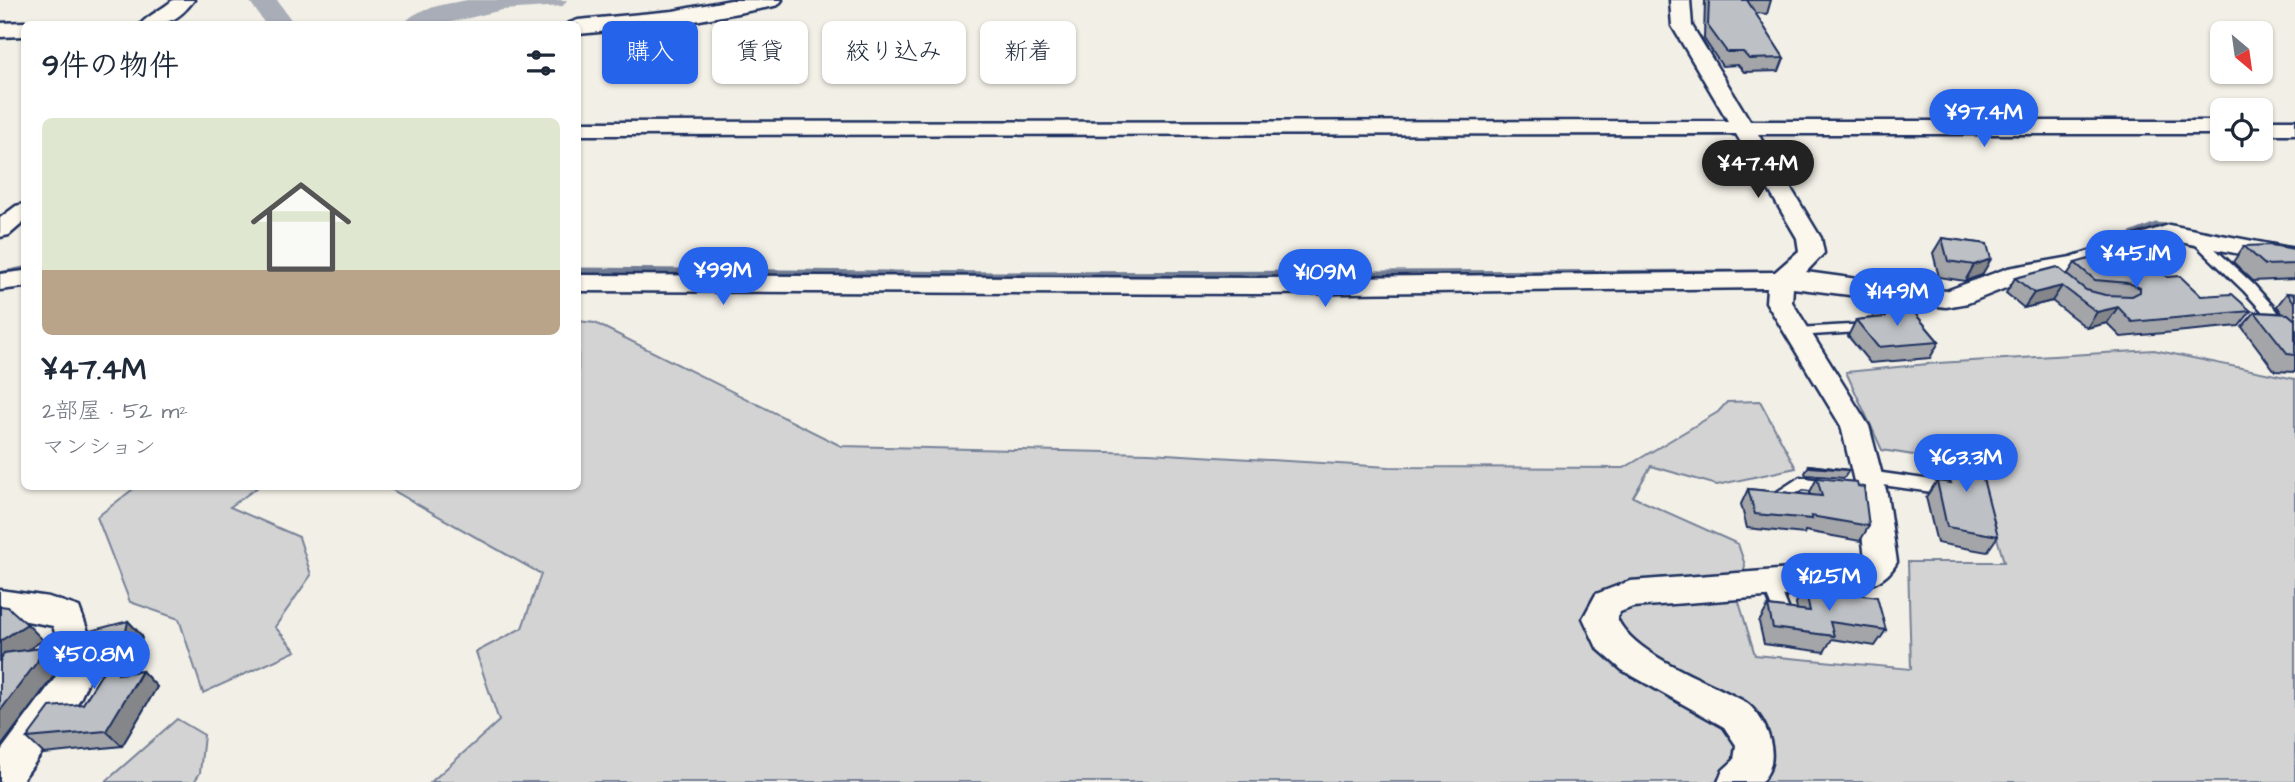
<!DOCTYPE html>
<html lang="ja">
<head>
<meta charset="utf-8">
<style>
  :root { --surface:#fff; --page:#f2f2f3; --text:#1f2937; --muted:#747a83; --accent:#2563eb }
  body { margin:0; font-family:"Architects Daughter","Klee One",sans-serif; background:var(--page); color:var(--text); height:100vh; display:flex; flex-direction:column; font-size:26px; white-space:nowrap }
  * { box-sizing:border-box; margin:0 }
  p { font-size:23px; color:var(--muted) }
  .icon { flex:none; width:38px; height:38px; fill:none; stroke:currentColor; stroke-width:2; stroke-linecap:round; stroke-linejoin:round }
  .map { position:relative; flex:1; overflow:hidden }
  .details { position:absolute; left:21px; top:21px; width:560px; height:469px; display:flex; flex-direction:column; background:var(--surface); border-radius:10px; box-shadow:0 2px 5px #0004 }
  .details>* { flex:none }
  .top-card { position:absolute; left:602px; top:21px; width:665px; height:63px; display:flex; gap:14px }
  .needle { width:46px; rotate:151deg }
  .tools { position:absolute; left:2210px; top:21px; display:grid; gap:14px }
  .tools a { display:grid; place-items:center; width:63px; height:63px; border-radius:10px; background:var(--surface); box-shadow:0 2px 5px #0004; font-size:35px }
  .price { position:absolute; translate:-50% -60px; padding:0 16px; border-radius:24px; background:var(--accent); color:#fff; font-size:23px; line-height:46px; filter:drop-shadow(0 2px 4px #0008) }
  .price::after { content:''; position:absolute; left:50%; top:42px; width:21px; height:16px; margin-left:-10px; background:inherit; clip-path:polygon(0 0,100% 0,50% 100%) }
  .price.on { background:#222; color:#fff }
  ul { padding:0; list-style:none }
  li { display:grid; align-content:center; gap:14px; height:371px; padding:0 21px }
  li span { display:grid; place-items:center; height:217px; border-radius:10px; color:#555 }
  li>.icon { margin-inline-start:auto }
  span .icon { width:126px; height:126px; fill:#fffc; stroke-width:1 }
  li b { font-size:30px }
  h2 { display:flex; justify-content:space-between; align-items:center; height:84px; padding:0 21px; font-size:30px }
  .chip { padding:0 24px; border-radius:10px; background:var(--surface); box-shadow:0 2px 5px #0004; font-size:24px; line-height:63px }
  .chip.on { background:var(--accent); color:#fff }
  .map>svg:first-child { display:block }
  .green { fill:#d2d3d2; stroke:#768198; stroke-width:2 }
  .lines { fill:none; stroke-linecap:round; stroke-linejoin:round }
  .stream { stroke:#707b93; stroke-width:7 }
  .river { fill:#a9adb7; fill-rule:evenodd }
  .service-casing { stroke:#1b2f5e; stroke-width:5 }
  .minor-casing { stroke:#1b2f5e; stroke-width:5 }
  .tertiary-casing { stroke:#1b2f5e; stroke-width:5 }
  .service { fill:#fbf7ec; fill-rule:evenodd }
  .minor { fill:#fbf7ec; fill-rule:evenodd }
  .tertiary { fill:#fbf7ec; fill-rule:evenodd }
  .wall { fill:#a3a5a9; stroke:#1b2f5e; stroke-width:2 }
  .shaded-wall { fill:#848689; stroke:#1b2f5e; stroke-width:2 }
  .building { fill:#bdc0c4; stroke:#1b2f5e; stroke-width:2 }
</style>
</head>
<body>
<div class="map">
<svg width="2295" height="782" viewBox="0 0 2295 782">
  <rect width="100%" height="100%" fill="#f2efe6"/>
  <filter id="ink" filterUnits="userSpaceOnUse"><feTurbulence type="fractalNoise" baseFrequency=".0143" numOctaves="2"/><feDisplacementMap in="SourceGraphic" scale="14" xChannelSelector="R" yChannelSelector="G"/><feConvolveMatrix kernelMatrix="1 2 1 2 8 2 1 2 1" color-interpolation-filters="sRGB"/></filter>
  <g filter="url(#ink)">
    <path class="green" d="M 578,321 L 595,323 L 841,446 L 1149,453 L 1389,467 L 1624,468 L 1718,412 L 1727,402 L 1760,401 L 1796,468 L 1717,485 L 1651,466 L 1633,497 L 1738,544 L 1745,565 L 1739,602 L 1755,655 L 1911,669 L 1908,562 L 2004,562 L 1976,465 L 1882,450 L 1846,372 L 1938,363 L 2154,350 L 2295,379 L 2295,782 L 431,782 L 499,721 L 476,652 L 522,628 L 541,574 L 387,487 L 578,486 Z
      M 137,486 L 258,487 L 230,507 L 299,537 L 311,575 L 275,627 L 296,651 L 203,693 L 179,619 L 130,602 L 97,517 Z
      M 177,719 L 204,735 L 200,773 L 194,782 L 105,782 Z"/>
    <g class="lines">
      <path class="stream" d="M 2103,247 L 2156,226 L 2174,228
        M 578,271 L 995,275 L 1778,273
        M 0,275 L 24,270"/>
      <path class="river" d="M 249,0 L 277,0 L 294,24 L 265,24 Z
        M 467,0 L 567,0 L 563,6 L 502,10 L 444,24 L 404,24 C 416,7 448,4 467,0 Z"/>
      <defs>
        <path id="service" d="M 2195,233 L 2199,234 L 2254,285 L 2295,331 L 2295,343 L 2290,342 L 2244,291 L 2191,240 L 2189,237 L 2191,234 Z
          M 1868,324 L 1873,325 L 1875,328 L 1873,331 L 1797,336 L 1790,332 L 1797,328 Z
          M 1868,471 L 1932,480 L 1937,482 L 1940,486 L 1937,490 L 1932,492 L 1868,483 L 1863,481 L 1861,477 L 1863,473 Z
          M 1800,477 L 1837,483 L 1840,487 L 1837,491 L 1832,493 L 1803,489 L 1787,500 L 1777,500 L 1774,496 L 1777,492 Z
          M 1771,578 L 1777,580 L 1791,615 L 1789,620 L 1783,622 L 1777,620 L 1763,585 L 1765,580 Z"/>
        <path id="minor" d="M 173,0 L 194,0 C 177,22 168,24 141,24 C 146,17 164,8 173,0 Z
          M 1670,0 L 1690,0 L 1692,26 L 1750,121 L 2222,121 L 2222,134 L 1758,134 L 1821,238 L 1824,253 L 1806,272 L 1946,291 L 2008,268 L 2071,257 L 2169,225 L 2295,249 L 2295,265 L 2170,240 L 2084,270 L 2023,281 L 1968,303 L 1946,307 L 1793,288 L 1792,302 L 1869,426 L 1887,494 L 1897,562 C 1886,583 1868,586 1846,591 L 1633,607 L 1620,612 L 1617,618 C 1632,652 1693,675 1726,692 C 1733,696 1744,700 1749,705 C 1769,723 1782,761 1761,782 L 1718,782 L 1723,770 L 1734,760 L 1736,745 L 1724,727 L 1622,670 L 1597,648 L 1583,618 L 1596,594 L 1630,581 L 1846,565 L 1860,562 L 1865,558 L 1857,494 L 1841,426 L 1766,302 L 1767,288 L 1257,294 L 578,291 L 578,275 L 1257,278 L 1775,272 L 1799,251 L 1797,238 L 1736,134 L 578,135 L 578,122 L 1728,121 L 1672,26 Z
          M 2261,120 L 2295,120 L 2295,134 L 2261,134 Z
          M 24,204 L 24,222 L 9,235 L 0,237 L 0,218 L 16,206 Z
          M 24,271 L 24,287 L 0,290 L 0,274 Z
          M 0,590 L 49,597 L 79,607 L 94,648 L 95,666 L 80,699 L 21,782 L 0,782 L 0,752 L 55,678 C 64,659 59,645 53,626 L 0,616 Z"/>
        <path id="tertiary" d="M 731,0 L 782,0 L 778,5 L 770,7 L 673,25 L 578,34 L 578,24 L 567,24 L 578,20 L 673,11 Z
          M 24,22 L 33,24 L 24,24 L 24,36 L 0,37 L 0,23 Z"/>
      </defs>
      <use href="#service" class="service-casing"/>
      <use href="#minor" class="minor-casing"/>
      <use href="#tertiary" class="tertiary-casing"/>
      <use href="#service" class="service"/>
      <use href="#minor" class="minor"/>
      <use href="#tertiary" class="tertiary"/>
    </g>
    <path class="wall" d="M 1705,0 L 1771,0 L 1767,14 L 1755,13 L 1784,58 L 1779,71 L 1744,72 L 1738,65 L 1722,66 L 1704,39 Z
      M 1942,238 L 1987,244 L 1982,275 L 1965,281 L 1939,277 L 1933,253 Z
      M 2244,246 L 2295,250 L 2295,279 L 2253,281 L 2233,262 Z
      M 2075,263 L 2167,277 L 2201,296 L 2251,311 L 2239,326 L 2121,337 L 2107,323 L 2087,328 L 2052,301 L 2024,308 L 2006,293 L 2015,278 L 2067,275 Z
      M 2287,293 L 2295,294 L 2295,372 L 2275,371 L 2242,327 L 2255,312 L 2282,313 L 2277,306 Z
      M 1907,304 L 1939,342 L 1930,358 L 1870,363 L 1848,336 L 1856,320 L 1872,318 L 1878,306 Z
      M 1941,446 L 1998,536 L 1987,552 L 1937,543 L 1926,497 L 1937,481 L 1935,478 L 1931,462 Z
      M 1809,465 L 1849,470 L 1844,478 L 1806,475 L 1805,473 Z
      M 1817,478 L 1869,526 L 1860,541 L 1805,531 L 1804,534 L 1747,528 L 1741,504 L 1748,489 L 1810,495 L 1810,492 Z
      M 1805,587 L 1886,630 L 1875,646 L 1832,639 L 1824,652 L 1764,644 L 1759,622 L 1768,606 L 1797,610 L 1796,603 Z
      M 128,621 L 142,636 L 136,672 L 142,671 L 157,687 L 122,746 L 44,754 L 27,738 L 83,704 L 104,671 L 96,673 Z"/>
    <path class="shaded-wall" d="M 1991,259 L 1982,275 L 1965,281 L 1974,265 Z
      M 2062,286 L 2052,301 L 2024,308 L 2034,293 Z
      M 2118,307 L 2107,323 L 2087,328 L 2097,312 Z
      M 128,621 L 142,636 L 134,686 L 142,671 L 157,687 L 122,746 L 106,731 L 119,666 L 96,673 L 80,657 Z
      M 27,624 L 43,640 L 4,665 L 0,662 L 0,641 Z
      M 42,648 L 57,662 L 53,677 L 0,748 L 0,711 Z"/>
    <path class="building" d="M 1709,0 L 1747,0 L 1784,58 L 1749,59 L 1743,52 L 1727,52 L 1708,26 Z
      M 1942,238 L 1987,244 L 1991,259 L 1974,265 L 1948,261 Z
      M 2271,245 L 2294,249 L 2295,250 L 2295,264 L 2265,265 L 2244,246 Z
      M 2140,253 L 2167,277 L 2180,276 L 2201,296 L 2232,294 L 2251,311 L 2132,322 L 2118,307 L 2097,312 L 2062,286 L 2034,293 L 2015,278 L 2057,267 L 2086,290 L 2105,295 L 2132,296 L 2140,292 L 2140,288 L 2129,283 L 2095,280 L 2075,263 L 2096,257 Z
      M 2287,293 L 2295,294 L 2295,303 Z
      M 1907,304 L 1939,342 L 1878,347 L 1856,320 L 1886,317 L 1883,308 L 1878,306 Z
      M 2255,312 L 2288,314 L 2295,320 L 2295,355 L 2288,354 Z
      M 1941,446 L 1976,452 L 1998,536 L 1947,527 L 1937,481 L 1951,483 L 1949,476 L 1953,470 L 1945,462 Z
      M 1809,465 L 1849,470 L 1810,467 Z
      M 1817,478 L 1857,482 L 1858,486 L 1864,487 L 1869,526 L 1811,516 L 1812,519 L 1755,514 L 1748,489 L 1822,496 Z
      M 1805,587 L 1877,597 L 1886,630 L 1830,622 L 1834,636 L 1773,628 L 1768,606 L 1810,611 Z
      M 0,606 L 8,607 L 27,624 L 0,641 Z
      M 128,621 L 118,674 L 142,671 L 106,731 L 27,738 L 50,707 L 83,704 L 118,647 L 80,657 L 86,632 Z
      M 42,648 L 37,662 L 0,711 L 0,661 L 4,653 Z"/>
  </g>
</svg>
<div class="tools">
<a><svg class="needle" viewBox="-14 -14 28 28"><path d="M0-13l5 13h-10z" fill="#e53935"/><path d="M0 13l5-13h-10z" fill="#747a83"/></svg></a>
<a><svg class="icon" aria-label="locate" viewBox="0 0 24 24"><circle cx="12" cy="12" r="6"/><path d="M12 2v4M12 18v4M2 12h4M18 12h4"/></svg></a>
</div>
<b class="price" style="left:1984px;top:149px">¥97.4M</b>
<b class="price on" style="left:1758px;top:200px">¥47.4M</b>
<b class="price" style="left:2136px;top:290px">¥45.1M</b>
<b class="price" style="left:723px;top:307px">¥99M</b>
<b class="price" style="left:1325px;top:309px">¥109M</b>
<b class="price" style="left:1897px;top:328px">¥149M</b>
<b class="price" style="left:1966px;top:494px">¥63.3M</b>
<b class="price" style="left:1829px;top:613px">¥125M</b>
<b class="price" style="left:94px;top:691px">¥50.8M</b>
<div class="top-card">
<a class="chip on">購入</a>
<a class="chip">賃貸</a>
<a class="chip">絞り込み</a>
<a class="chip">新着</a>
</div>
<section class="details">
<h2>9件の物件<svg class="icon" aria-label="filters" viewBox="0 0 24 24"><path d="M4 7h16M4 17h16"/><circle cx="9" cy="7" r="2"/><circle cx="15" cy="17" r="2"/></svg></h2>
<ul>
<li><span style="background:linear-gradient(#dfe7d0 70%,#b9a48a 0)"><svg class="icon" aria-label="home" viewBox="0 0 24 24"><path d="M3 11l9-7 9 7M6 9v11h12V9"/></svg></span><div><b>¥47.4M</b><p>2部屋 · 52 m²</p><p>マンション</p></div></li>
</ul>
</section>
</div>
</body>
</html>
